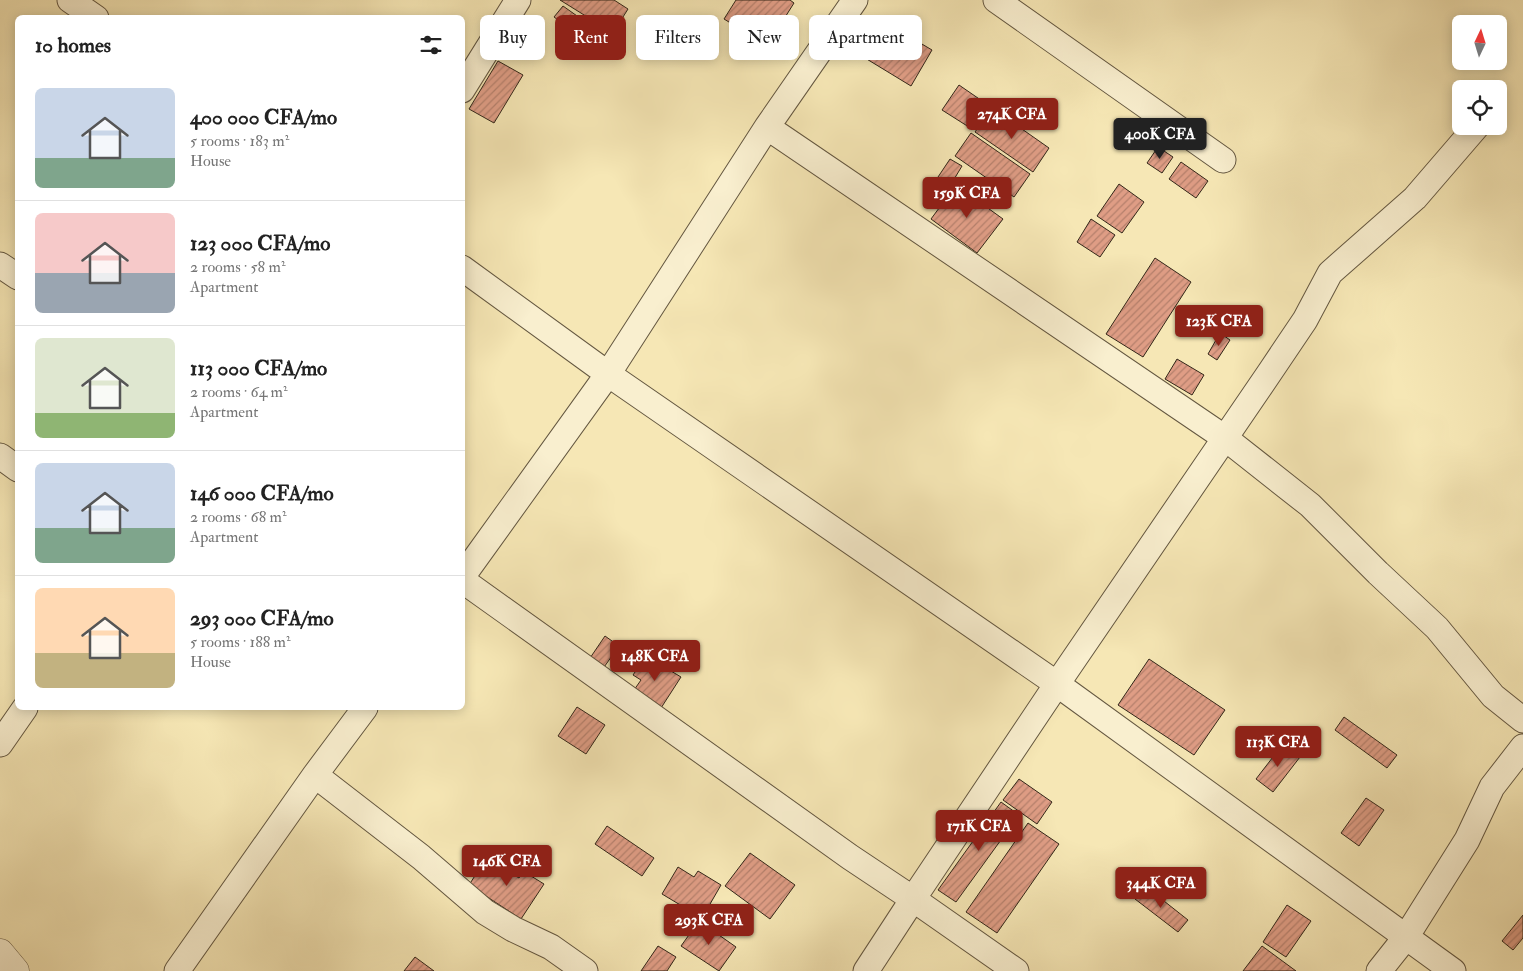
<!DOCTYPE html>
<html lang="en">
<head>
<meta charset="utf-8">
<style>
  :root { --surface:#fff; --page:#f6f6f6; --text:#222; --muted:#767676; --line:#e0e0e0; --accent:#8f2418 }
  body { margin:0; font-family:"IM FELL Double Pica",serif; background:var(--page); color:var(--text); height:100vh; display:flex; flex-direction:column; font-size:19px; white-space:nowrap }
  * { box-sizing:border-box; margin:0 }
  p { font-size:16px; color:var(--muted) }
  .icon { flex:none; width:28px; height:28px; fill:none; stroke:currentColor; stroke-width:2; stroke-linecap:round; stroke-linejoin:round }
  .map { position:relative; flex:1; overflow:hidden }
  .panel { position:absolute; left:15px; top:15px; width:450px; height:695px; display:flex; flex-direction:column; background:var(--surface); border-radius:8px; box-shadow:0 2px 12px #0003 }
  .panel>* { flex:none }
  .hud { position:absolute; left:480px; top:15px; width:475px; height:45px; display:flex; gap:10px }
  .needle { width:32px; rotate:4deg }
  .tools { position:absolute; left:1452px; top:15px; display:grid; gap:10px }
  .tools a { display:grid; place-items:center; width:55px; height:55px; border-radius:8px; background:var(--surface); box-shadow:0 2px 12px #0003; font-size:25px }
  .price { position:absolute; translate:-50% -42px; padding:0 11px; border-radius:5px; background:var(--accent); color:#fff; font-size:16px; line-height:32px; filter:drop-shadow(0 1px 2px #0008) }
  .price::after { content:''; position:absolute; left:50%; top:30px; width:15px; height:11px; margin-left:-8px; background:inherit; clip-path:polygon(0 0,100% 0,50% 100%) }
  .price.selected { background:#222; color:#fff }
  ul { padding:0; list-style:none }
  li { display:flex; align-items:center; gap:15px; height:125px; padding:0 20px }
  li+li { border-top:1px solid var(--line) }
  li span { display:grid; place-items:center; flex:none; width:140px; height:100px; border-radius:8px; color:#555 }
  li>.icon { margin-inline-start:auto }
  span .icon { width:60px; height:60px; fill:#fffc; stroke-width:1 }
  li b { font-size:21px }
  h2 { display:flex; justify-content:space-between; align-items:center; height:60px; padding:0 20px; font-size:21px }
  .tag { padding:0 18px; border-radius:8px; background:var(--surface); box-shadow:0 2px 12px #0003; font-size:18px; line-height:45px }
  .tag.selected { background:var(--accent); color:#fff }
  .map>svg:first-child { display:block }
  .building { fill:url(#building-hatch); stroke:#332719 }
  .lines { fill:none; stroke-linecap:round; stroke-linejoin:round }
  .minor-casing { stroke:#645740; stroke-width:27 }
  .tertiary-casing { stroke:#645740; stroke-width:29 }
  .minor { stroke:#f9efcf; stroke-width:25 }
  .tertiary { stroke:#f9efcf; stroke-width:28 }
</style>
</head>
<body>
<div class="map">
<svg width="1523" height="971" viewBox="0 0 1523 971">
  <defs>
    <pattern id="building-hatch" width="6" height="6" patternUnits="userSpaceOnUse" patternTransform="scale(1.25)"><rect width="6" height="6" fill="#df9d85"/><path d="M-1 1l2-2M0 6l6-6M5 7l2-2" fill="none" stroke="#b5806c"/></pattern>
  </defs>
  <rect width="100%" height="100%" fill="#f6e7b5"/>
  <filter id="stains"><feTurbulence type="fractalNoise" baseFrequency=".004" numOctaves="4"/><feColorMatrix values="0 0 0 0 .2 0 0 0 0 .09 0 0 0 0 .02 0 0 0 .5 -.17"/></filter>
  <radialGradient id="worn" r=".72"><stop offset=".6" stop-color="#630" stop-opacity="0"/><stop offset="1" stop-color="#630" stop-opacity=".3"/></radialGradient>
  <path class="building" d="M 560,0 L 614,0 L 628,9 L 613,33 Z
    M 736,0 L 790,0 L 794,3 L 772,38 L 765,33 L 760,41 L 724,19 Z
    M 563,6 L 594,28 L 585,40 L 554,17 Z
    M 863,20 L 900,41 L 905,34 L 932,50 L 911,86 L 847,47 Z
    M 498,61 L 523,75 L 494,123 L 469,109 Z
    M 959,85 L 988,105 L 972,129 L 942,110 Z
    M 992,108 L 1049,148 L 1033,172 L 975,132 Z
    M 971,133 L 1030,174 L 1014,197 L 955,156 Z
    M 1158,147 L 1173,157 L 1162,173 L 1147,163 Z
    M 950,159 L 962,166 L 947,191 L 934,183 Z
    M 1181,162 L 1208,181 L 1196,198 L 1169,179 Z
    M 1119,184 L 1144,202 L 1122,233 L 1097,216 Z
    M 956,185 L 1003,219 L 977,253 L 931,219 Z
    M 1091,219 L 1115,235 L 1100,257 L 1077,242 Z
    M 1155,258 L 1191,282 L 1143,357 L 1106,334 Z
    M 1220,333 L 1230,340 L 1217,360 L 1208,354 Z
    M 1177,359 L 1204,375 L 1192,395 L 1165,379 Z
    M 605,636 L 619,646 L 602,670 L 588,661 Z
    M 646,656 L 681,677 L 661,708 L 634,690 L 641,680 L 633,675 Z
    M 1149,659 L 1225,710 L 1194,755 L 1118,705 Z
    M 577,707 L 605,725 L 586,754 L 558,736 Z
    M 1344,717 L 1397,755 L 1387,768 L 1335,730 Z
    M 1283,744 L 1300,757 L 1273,792 L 1256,779 Z
    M 1019,779 L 1052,802 L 1037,824 L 1003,800 Z
    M 1366,798 L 1384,810 L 1359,846 L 1341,833 Z
    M 1001,802 L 1019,815 L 956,902 L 938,890 Z
    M 1028,823 L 1059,844 L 997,933 L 966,912 Z
    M 607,826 L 654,858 L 642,876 L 595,844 Z
    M 750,853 L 795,885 L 770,919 L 725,886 Z
    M 487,857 L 519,878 L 523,871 L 544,884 L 521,919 L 469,885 Z
    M 678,867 L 694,877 L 698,871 L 721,885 L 702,918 L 662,894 Z
    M 1145,886 L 1188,920 L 1178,932 L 1135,899 Z
    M 1287,905 L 1311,921 L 1286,957 L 1263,942 Z
    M 1523,915 L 1523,938 L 1513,950 L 1502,941 Z
    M 699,921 L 736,947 L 719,971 L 681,946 Z
    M 658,946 L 676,957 L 667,971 L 641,971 Z
    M 1262,946 L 1296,971 L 1243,971 Z
    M 415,957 L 434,971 L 404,971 Z"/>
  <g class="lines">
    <defs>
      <path id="minor" d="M 70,0 L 96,18
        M 996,0 L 1223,160
        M 462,90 L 518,0
        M 767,127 L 1225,438 L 1310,505 L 1378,573 L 1437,628 L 1493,696 L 1523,720
        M 0,265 L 18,277
        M 462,268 L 608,374 L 1057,684 L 1453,971
        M 0,456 L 18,469
        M 462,577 L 608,374 L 767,127 L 855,0
        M 462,580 L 850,857 L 913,899 L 866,971
        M 0,744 L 25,708
        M 315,775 L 421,857 L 485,912 L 513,929 L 551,947 L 585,971
        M 177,971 L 315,775 L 365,708
        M 1016,971 L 913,899 L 1057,684 L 1270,372 L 1305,320 L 1330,273 L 1415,198 L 1477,126
        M 1379,971 L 1406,937 L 1467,840 L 1492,787 L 1523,747"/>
      <path id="tertiary" d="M 0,953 L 15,971"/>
    </defs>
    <use href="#minor" class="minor-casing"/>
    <use href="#tertiary" class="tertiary-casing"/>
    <use href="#minor" class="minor"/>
    <use href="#tertiary" class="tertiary"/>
  </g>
  <rect width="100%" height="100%" filter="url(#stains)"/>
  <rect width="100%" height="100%" fill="url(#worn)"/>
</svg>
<div class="tools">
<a><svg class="needle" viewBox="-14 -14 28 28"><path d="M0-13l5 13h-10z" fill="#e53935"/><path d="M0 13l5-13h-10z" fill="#767676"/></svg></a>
<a><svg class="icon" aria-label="locate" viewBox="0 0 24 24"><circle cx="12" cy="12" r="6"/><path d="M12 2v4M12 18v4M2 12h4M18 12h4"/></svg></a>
</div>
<b class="price" style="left:1012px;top:140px">274K CFA</b>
<b class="price selected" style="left:1160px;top:160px">400K CFA</b>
<b class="price" style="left:967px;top:219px">159K CFA</b>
<b class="price" style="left:1219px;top:347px">123K CFA</b>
<b class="price" style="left:655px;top:682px">148K CFA</b>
<b class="price" style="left:1278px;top:768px">113K CFA</b>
<b class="price" style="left:979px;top:852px">171K CFA</b>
<b class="price" style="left:507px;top:887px">146K CFA</b>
<b class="price" style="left:1161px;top:909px">344K CFA</b>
<b class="price" style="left:709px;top:946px">293K CFA</b>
<div class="hud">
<a class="tag">Buy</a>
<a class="tag selected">Rent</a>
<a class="tag">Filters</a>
<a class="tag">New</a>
<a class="tag">Apartment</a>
</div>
<section class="panel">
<h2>10 homes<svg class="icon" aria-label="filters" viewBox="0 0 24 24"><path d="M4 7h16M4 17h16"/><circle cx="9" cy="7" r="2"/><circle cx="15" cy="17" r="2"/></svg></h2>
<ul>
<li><span style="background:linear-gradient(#c9d6e8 70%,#7fa58c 0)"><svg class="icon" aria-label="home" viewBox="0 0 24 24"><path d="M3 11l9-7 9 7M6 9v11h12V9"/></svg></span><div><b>400 000 CFA/mo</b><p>5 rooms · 183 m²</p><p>House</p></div></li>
<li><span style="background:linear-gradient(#f6c9c9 60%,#9aa5b1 0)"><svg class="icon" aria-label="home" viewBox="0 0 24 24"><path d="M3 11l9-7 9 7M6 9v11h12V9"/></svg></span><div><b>123 000 CFA/mo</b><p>2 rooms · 58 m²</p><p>Apartment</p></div></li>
<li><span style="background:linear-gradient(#dfe7d0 75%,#8fb573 0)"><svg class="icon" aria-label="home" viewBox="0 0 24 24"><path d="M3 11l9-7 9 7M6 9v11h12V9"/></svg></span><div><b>113 000 CFA/mo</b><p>2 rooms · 64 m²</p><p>Apartment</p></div></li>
<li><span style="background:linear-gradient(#c9d6e8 65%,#7fa58c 0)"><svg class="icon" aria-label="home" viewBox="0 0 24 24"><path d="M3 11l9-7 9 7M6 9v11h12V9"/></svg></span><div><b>146 000 CFA/mo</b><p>2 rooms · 68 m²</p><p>Apartment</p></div></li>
<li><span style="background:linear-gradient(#ffd9b3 65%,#c2b280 0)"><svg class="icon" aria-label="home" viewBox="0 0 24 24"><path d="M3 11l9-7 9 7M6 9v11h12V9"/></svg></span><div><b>293 000 CFA/mo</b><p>5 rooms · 188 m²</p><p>House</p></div></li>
</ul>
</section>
</div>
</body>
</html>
